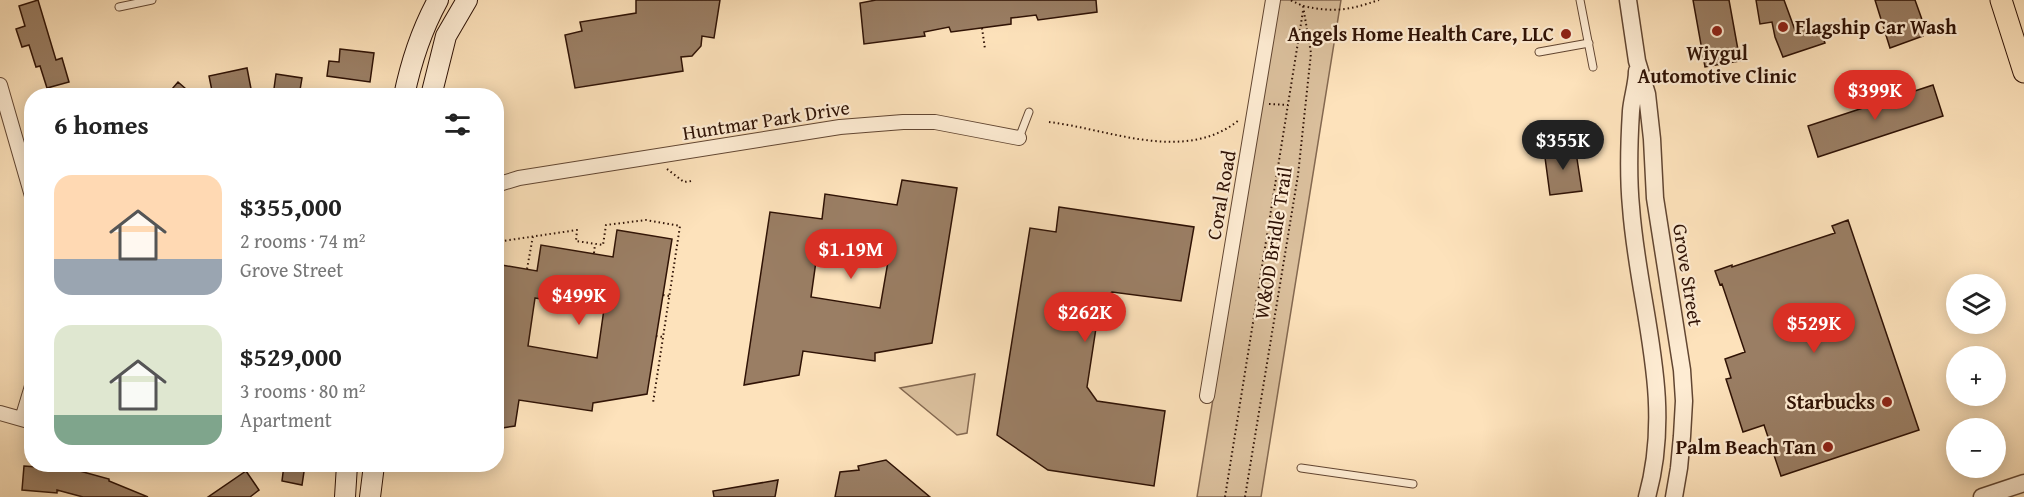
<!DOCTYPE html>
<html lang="en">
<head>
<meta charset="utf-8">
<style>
  :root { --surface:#fff; --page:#f2f2f2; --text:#222; --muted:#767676; --accent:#d93025 }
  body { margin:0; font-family:"Gentium Book Plus",serif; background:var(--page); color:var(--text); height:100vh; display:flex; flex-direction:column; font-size:22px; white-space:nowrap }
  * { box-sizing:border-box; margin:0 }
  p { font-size:20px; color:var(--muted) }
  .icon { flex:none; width:33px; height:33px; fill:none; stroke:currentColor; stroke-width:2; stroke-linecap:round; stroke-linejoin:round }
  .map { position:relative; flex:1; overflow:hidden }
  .details { position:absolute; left:24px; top:88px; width:480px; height:384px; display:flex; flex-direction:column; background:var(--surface); border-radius:24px; box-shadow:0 3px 15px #0003 }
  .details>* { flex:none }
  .controls { position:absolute; left:1946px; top:274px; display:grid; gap:12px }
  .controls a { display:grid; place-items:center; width:60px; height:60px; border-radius:50%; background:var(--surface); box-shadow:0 3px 15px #0003; font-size:30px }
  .price { position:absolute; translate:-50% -51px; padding:0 14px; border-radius:21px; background:var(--accent); color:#fff; font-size:20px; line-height:39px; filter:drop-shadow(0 2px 3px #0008) }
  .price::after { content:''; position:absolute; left:50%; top:36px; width:18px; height:14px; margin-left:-9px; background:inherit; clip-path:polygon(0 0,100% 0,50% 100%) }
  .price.selected { background:#222; color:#fff }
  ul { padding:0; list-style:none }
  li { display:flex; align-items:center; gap:18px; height:150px; padding:0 30px }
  li span { display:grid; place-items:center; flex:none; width:168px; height:120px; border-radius:18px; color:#555 }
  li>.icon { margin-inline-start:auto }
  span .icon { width:72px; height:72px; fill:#fffc; stroke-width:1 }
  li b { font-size:26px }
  h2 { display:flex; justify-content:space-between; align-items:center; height:72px; padding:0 30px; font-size:26px }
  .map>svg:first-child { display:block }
  .green { fill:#dabf9c; stroke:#846850; stroke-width:1.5 }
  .building { fill:#9a7e64; stroke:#2f1205; stroke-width:1.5; fill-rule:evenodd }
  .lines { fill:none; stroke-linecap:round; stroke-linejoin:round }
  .service-casing { stroke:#624632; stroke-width:9 }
  .minor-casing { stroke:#624632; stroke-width:16 }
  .tertiary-casing { stroke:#624632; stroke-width:19 }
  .secondary-casing { stroke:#2f1205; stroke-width:22 }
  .primary-casing { stroke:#2f1205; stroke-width:23 }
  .path { stroke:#2f1205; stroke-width:2; stroke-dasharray:1.5 3; stroke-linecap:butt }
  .service { stroke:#feecd3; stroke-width:7 }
  .minor { stroke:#feecd3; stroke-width:14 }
  .tertiary { stroke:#feecd3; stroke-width:16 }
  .secondary { stroke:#feecd3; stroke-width:20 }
  .primary { stroke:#fde2bb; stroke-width:21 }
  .poi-dot { fill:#8f2418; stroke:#feecd3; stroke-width:2 }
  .labels { text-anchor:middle; stroke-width:4.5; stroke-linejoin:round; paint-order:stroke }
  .poi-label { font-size:20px; font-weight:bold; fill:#2f1205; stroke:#feecd3; text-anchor:end }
  .street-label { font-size:20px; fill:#2f1205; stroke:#feecd3 }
</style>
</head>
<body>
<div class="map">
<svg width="2024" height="497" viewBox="0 0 2024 497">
  <rect width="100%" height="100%" fill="#fde2bb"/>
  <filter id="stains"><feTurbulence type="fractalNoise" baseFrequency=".00333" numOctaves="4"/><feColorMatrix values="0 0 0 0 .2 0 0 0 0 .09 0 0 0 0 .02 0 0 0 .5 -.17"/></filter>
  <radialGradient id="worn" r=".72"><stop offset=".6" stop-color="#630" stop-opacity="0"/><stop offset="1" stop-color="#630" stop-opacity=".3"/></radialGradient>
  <path class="green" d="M 1278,0 L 1341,0 L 1261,497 L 1197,497 Z
    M 975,374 L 967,433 L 957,435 L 900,388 Z"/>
  <path class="building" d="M 38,0 L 56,60 L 62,58 L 69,82 L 47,88 L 40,66 L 36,67 L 29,45 L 22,47 L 16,29 L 25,26 L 19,6 Z
    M 636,0 L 720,0 L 714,38 L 702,36 L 701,46 L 692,56 L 681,57 L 683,71 L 575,88 L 565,35 L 582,31 L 580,22 L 636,13 Z
    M 876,0 L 1096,0 L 1097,12 L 1038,20 L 1036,15 L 1011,18 L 1011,24 L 951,32 L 949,27 L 924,32 L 925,36 L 864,44 L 860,3 Z
    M 1693,0 L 1729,0 L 1740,61 L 1705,67 Z
    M 1756,0 L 1784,0 L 1795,30 L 1818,23 L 1825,43 L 1783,57 L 1775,37 L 1772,22 L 1760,24 Z
    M 1875,0 L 1915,0 L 1925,28 L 1922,30 L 1923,36 L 1890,48 Z
    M 340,49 L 374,53 L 370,82 L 327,76 L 329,61 L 339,62 Z
    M 247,68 L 252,94 L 240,96 L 213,96 L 209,76 Z
    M 276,74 L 302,78 L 299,96 L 273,96 Z
    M 178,82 L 194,96 L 166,96 Z
    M 1933,85 L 1943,116 L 1818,157 L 1808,126 Z
    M 1575,146 L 1582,191 L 1550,195 L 1544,150 Z
    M 902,180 L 957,188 L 932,343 L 875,353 L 875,361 L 803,351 L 799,375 L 744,385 L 770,212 L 822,219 L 825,194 L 897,205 ZM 818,247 L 889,256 L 880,308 L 811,297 Z
    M 1059,207 L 1194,227 L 1181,301 L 1112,292 L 1100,302 L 1087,387 L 1097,401 L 1165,411 L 1154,486 L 1048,470 L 997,435 L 1030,228 L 1056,232 Z
    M 1848,220 L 1919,430 L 1781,476 L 1764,425 L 1743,432 L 1726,379 L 1731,378 L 1725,359 L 1745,352 L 1722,284 L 1720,285 L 1715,271 L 1732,265 L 1732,267 L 1835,233 L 1832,226 Z
    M 617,230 L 672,239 L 647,394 L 593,403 L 592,411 L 519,400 L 515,426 L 496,429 L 496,264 L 537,271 L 541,245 L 613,257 ZM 535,298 L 604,309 L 597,358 L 528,346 Z
    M 886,460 L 930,497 L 835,497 L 840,472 L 859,470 L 858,466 Z
    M 284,465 L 305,465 L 302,485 L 282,481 Z
    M 24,466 L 76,470 L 109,479 L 109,481 L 148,497 L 83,497 L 57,490 L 57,493 L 22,490 Z
    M 246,471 L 259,490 L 250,497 L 208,497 Z
    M 778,480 L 775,497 L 714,497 L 713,491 Z"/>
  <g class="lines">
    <defs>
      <path id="service" d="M 1580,0 L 1593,67
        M 119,7 L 152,0
        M 1539,52 L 1589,43
        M 1019,138 L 1029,112
        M 1301,468 L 1413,484"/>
      <path id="minor" d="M 0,85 L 32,196
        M 496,185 L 519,178 L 840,127 L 903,122 L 935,122 L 1019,138
        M 1207,396 L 1273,0
        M 0,413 L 32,422
        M 22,419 L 32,386"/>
      <path id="tertiary" d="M 1628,0 L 1637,61 L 1647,94 L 1652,139 L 1655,198 L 1682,370 L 1684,401 L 1682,436 L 1679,468 L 1674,497
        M 1637,71 C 1637,84 1632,98 1631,111 C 1629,143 1628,176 1631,207 C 1638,306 1675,397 1647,497
        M 1982,497 L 2024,483"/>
      <path id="secondary" d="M 404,96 C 411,62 421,31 438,0
        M 431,96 L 446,36 L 467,0
        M 345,497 L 347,465
        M 370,497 L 374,465"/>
      <path id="primary" d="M 2001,0 L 2024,72"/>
    </defs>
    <use href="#service" class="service-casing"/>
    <use href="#minor" class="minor-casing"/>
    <use href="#tertiary" class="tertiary-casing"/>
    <use href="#secondary" class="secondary-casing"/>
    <use href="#primary" class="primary-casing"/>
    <path class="path" d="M 1303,6 C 1335,13 1349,10 1379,0
      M 982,28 L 985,49
      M 1269,104 L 1288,105
      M 1049,122 C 1109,129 1185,164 1239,120
      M 667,169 L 684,182 L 692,181
      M 496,242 L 577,230 L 576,241 L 603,245 L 606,225 L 646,220 L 680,226 L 653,403
      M 594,253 L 595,244
      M 527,269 L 533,236
      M 663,295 L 669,296
      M 656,336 L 663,337
      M 1225,497 L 1303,11
      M 1245,497 L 1298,175 L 1311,53 L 1303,6 L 1290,0"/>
    <use href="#service" class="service"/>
    <use href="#minor" class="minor"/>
    <use href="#tertiary" class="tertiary"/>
    <use href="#secondary" class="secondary"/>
    <use href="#primary" class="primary"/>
  </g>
  <g class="poi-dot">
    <circle cx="1783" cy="27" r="6"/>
    <circle cx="1717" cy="31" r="6"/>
    <circle cx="1566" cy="34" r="6"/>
    <circle cx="1887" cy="402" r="6"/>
    <circle cx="1828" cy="447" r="6"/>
  </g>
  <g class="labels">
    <g class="poi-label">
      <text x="1795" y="34" text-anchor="start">Flagship Car Wash</text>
      <text x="1554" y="41">Angels Home Health Care, LLC</text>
      <text x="1717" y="60" text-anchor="middle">Wiygul<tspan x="1717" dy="23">Automotive Clinic</tspan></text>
      <text x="1875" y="409">Starbucks</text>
      <text x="1816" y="454">Palm Beach Tan</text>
    </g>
    <g class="street-label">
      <text transform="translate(766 120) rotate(-9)" y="7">Huntmar Park Drive</text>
      <text transform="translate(1221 195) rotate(-80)" y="7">Coral Road</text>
      <text transform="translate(1273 243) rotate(-81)" y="7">W&amp;OD Bridle Trail</text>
      <text transform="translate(1688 275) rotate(81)" y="7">Grove Street</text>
    </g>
  </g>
  <rect width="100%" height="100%" filter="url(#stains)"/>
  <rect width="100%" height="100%" fill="url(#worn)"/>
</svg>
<div class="controls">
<a><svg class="icon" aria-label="layers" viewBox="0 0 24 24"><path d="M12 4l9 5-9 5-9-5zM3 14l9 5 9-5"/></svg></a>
<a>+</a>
<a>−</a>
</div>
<b class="price" style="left:1875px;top:121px">$399K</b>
<b class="price selected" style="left:1563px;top:171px">$355K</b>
<b class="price" style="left:851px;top:280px">$1.19M</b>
<b class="price" style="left:579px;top:326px">$499K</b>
<b class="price" style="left:1085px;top:343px">$262K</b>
<b class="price" style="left:1814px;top:354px">$529K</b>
<section class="details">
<h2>6 homes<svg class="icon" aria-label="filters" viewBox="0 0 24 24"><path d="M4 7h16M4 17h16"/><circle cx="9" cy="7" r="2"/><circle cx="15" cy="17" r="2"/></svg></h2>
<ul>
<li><span style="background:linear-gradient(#ffd9b3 70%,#9aa5b1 0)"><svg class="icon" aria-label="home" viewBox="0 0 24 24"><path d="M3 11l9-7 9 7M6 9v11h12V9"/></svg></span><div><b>$355,000</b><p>2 rooms · 74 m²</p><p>Grove Street</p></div></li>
<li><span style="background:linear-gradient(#dfe7d0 75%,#7fa58c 0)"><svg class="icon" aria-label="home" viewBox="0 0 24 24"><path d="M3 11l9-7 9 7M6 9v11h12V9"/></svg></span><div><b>$529,000</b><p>3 rooms · 80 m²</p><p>Apartment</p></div></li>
</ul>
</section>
</div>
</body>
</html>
